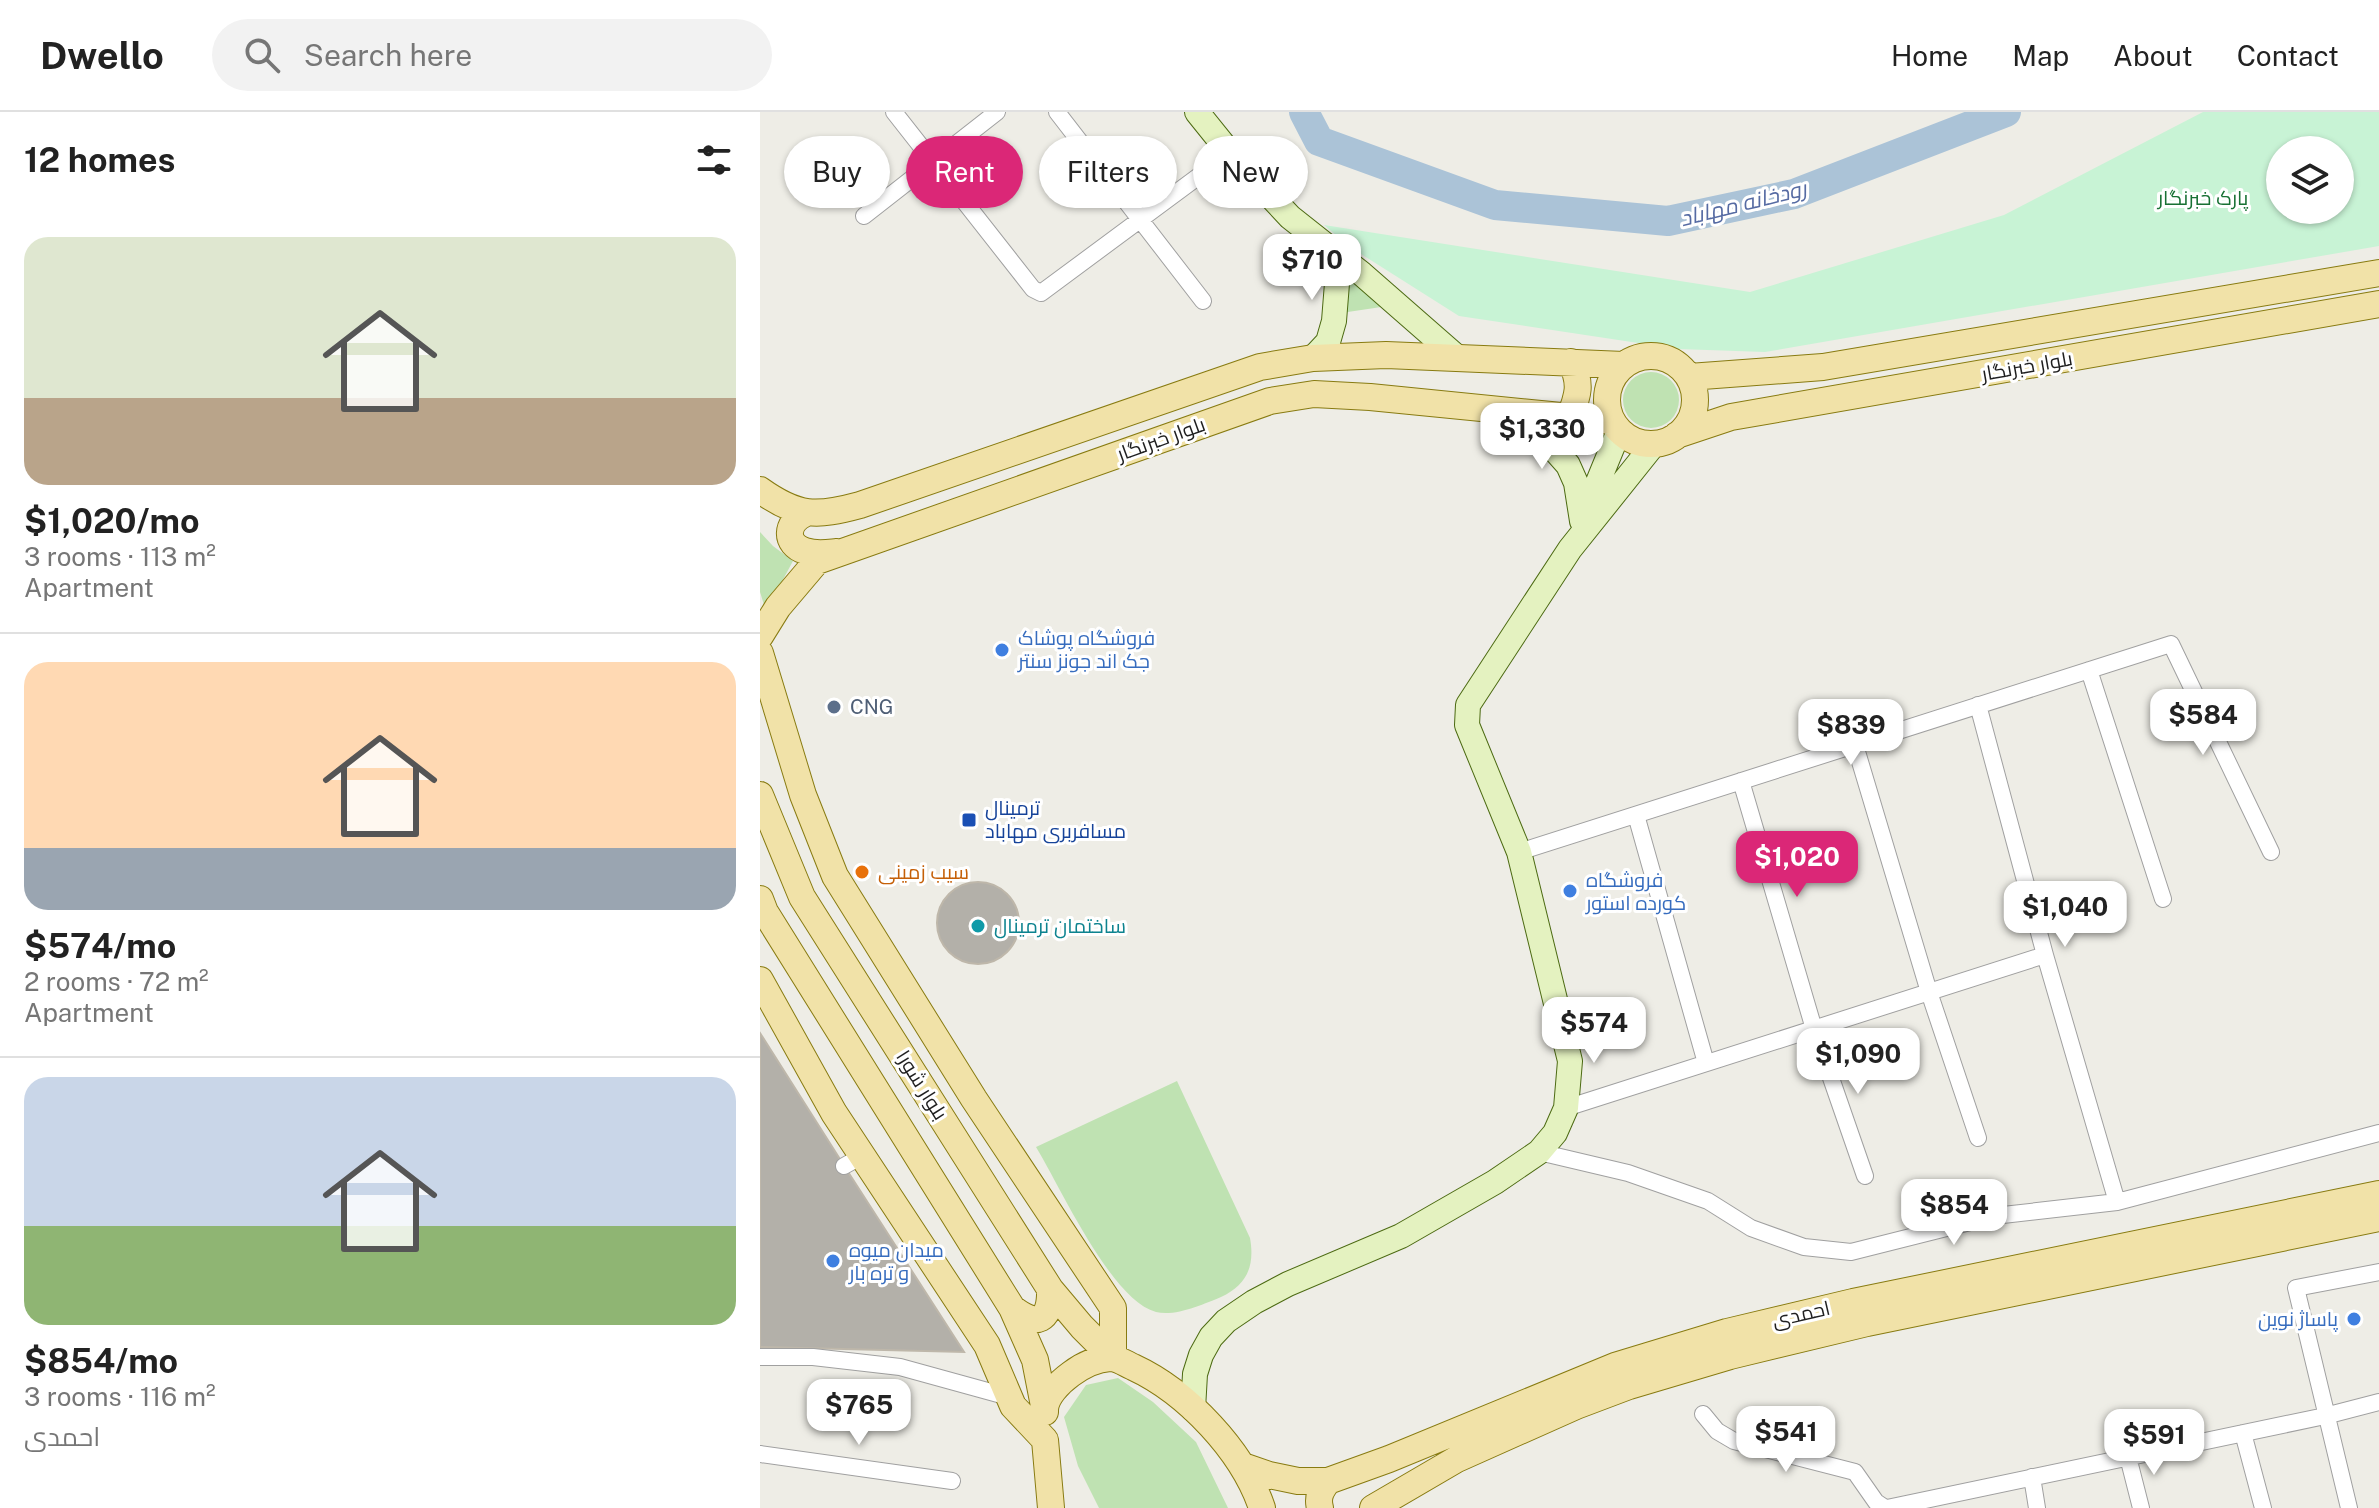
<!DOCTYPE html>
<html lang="en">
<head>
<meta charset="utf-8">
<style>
  :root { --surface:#fff; --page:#f2f2f2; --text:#222; --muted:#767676; --line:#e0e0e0; --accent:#db2777 }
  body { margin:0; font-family:"Public Sans",Cairo,sans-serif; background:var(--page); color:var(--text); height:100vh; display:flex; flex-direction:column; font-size:30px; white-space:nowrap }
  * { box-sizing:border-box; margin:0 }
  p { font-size:26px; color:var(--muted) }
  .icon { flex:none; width:44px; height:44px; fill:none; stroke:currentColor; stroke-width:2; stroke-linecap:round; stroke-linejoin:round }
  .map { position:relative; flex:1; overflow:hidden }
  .sheet { display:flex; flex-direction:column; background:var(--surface); width:760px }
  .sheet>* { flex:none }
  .banner { position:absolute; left:24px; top:24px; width:760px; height:72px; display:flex; gap:16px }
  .controls { position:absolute; left:1506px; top:24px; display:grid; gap:16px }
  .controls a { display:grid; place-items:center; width:88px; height:88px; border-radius:50%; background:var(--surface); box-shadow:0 2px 6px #0004; font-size:40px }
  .price { position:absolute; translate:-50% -68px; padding:0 18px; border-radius:16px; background:#fff; color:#222; font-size:26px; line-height:52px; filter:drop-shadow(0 2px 4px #0008) }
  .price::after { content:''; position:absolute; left:50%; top:48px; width:24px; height:18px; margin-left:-12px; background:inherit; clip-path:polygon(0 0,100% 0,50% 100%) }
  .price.selected { background:var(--accent); color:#fff }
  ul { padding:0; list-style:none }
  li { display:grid; align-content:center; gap:16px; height:424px; padding:0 24px }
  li+li { border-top:2px solid var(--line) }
  li span { display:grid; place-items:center; height:248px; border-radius:24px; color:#555 }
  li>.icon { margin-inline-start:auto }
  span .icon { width:144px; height:144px; fill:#fffc; stroke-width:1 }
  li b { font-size:34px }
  h2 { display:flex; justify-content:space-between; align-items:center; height:96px; padding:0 24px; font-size:34px }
  .tag { padding:0 28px; border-radius:36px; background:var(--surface); box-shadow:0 2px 6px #0004; font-size:28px; line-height:72px }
  .tag.selected { background:var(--accent); color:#fff }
  header { display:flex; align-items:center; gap:48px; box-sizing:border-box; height:112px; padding:0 40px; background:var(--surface); border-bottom:2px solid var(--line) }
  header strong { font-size:38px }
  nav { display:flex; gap:44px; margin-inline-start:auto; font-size:28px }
  .search { width:560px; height:72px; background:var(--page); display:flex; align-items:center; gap:20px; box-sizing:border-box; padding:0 28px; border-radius:44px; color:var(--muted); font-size:30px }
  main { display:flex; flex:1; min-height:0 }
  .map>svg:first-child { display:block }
  .grass { fill:#bfe2b2 }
  .park { fill:#c8f3d5; fill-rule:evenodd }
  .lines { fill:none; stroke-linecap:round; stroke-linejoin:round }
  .river { stroke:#abc3d7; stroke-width:30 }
  .building { fill:#b3b0a9; stroke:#beb7aa; stroke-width:2 }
  .street-casing { stroke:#a0a0a0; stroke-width:18 }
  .secondary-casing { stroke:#4c6a12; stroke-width:26 }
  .primary-casing { stroke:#887b11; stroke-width:28 }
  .street { stroke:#fff; stroke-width:16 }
  .secondary { stroke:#e4f2c0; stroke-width:24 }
  .primary { stroke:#f1e2a8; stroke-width:26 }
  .shop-dot { fill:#3f7fe0; stroke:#fff; stroke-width:3 }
  .service-dot { fill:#5c6f8a; stroke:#fff; stroke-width:3 }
  .transit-dot { fill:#1a4fb4; stroke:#fff; stroke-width:3 }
  .food-dot { fill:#e8710a; stroke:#fff; stroke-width:3 }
  .culture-dot { fill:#0f9aa8; stroke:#fff; stroke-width:3 }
  .labels { text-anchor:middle; stroke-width:6; stroke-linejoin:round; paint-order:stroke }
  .park-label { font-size:20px; fill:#187134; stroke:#fff }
  .street-label { font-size:20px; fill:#1f1f1f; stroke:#fff }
  .shop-label { font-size:20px; fill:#366cbe; stroke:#fff; text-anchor:start }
  .service-label { font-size:20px; fill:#4e5e75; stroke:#fff; text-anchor:start }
  .transit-label { font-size:20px; fill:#164399; stroke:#fff; text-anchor:start }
  .food-label { font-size:20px; fill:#c56008; stroke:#fff; text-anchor:start }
  .culture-label { font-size:20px; fill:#0d838f; stroke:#fff; text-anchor:start }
  .water-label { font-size:22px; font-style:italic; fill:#566ba3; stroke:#fff }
</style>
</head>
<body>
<header>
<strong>Dwello</strong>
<div class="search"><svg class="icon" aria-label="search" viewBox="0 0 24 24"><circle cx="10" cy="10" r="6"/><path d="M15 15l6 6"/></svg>Search here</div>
<nav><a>Home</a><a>Map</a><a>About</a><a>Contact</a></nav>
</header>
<main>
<section class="sheet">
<h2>12 homes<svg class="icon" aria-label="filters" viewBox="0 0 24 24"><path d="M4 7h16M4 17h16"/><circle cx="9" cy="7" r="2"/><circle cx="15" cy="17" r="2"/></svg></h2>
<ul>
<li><span style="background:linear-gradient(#dfe7d0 65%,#b9a48a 0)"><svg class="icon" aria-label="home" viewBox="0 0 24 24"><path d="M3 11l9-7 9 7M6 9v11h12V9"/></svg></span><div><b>$1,020/mo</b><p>3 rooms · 113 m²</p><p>Apartment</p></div></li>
<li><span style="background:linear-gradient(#ffd9b3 75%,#9aa5b1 0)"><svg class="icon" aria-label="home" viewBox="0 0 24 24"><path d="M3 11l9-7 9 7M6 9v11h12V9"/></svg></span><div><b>$574/mo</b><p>2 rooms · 72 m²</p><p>Apartment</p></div></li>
<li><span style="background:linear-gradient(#c9d6e8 60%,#8fb573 0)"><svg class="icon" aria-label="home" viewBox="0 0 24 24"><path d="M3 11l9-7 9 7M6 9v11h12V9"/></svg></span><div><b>$854/mo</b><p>3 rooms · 116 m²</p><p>احمدی</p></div></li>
</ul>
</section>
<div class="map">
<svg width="1619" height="1396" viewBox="0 0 1619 1396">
  <rect width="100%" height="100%" fill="#eeede6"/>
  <path class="grass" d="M 587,160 L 628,194 L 581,201 Z
    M863 288a28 28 0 1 1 56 0a28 28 0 1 1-56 0Z
    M 0,420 L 13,434 L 33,449 L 6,499 L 0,480 Z
    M 417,969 L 490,1126 C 495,1154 487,1173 461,1185 C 444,1192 415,1205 396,1200 C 351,1188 301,1076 276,1035 Z
    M 358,1266 L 393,1290 L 436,1330 L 468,1396 L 339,1396 L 318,1354 L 304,1305 L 326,1273 Z"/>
  <path class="park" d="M 1443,0 L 1619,0 L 1619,134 L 1005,240 L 918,237 L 699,204 L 590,135 L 564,113 L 990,180 L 1244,103 ZM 1520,38 L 1580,38 L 1580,98 L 1520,98 Z"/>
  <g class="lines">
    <path class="river" d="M 544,0 L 559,29 L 735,93 L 908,109 L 1034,82 L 1246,0"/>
  </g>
  <path class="building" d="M177 811a41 41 0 1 1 82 0a41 41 0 1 1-82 0Z
    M 0,921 L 90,1063 L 204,1240 L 0,1235 Z"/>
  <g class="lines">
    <defs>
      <path id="street" d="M 134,0 L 273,177 L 281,181 L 470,41
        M 297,0 L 443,189
        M 104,104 L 237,0
        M 1329,558 L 1403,787
        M 1218,593 L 1285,843 L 1357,1090
        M 1095,633 L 1169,880 L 1218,1026
        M 981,669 L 1054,917 L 1105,1064
        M 876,703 L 946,951
        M 759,740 L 1411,532 L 1511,740
        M 806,996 L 1285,843
        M 779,1040 L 868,1061 L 948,1089 L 991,1116 L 1044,1135 L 1091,1140 L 1234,1104 L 1357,1090 L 1619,1021
        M 84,1054 L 102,1044
        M 0,1245 L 53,1245 L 140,1255 L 249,1285
        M 943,1302 L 957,1319 L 974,1329 L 1095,1360 L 1116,1390 L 1125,1396
        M 1483,1321 L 1503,1396
        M 0,1342 L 192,1369
        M 1368,1345 L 1381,1396
        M 1272,1365 L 1277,1396
        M 1127,1396 L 1565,1304 L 1619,1290
        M 1589,1396 L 1536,1176 L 1619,1160"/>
      <path id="secondary" d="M 437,0 L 470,41 L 530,105 L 602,162 L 698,246
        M 553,246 L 568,230 L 574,209 L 579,146
        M 761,300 L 808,353 L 816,371 L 822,409
        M 822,409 L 859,319
        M 433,1297 L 435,1262 L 441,1243 L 451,1225 L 466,1209 L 494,1190 L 528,1172 L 641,1124 L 735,1070 L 779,1040 L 795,1021 L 806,996 L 810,949 L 759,740 L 707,613 L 708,593 L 810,437 L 894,332"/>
      <path id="primary" d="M847 288a44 44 0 1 1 88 0a44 44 0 1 1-88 0Z
        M 929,265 L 1063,255 L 1619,161
        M 810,305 C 818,283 822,272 811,250
        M 917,323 L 971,305 L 1619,192
        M 0,378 C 38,405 56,405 100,393 L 500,255 L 553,246 L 626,243 L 864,253
        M 44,402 C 26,411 24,432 45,439 C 56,443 67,441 77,440
        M 0,524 L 18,495 L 57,449 L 510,289 L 554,282 L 610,285 L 852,309
        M 0,541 L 43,683 L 75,764 L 214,987 L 353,1196 L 353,1246
        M 0,683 L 42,785 L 290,1177 L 322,1215 L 353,1246
        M 0,787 L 5,800 L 252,1196 L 275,1248 L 284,1294
        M 0,868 L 74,1001 L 227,1233 L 253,1294 L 285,1328 L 291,1396
        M 252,1196 C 277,1216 291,1209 290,1177
        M 285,1300 C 284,1285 300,1270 311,1262 C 323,1253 335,1247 350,1246 C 358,1246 366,1252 373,1255 C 427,1280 483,1339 502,1396
        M 483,1354 L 509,1363 L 538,1369 L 568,1369 L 629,1347 L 855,1254 L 967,1220 L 1093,1190 L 1619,1082
        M 560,1396 C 557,1385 561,1378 568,1369
        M 613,1396 L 697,1347 L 816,1294 L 869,1274 L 970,1244 L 1107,1211 L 1619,1106"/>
    </defs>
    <use href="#street" class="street-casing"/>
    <use href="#secondary" class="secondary-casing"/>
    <use href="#primary" class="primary-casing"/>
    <use href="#street" class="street"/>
    <use href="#secondary" class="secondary"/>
    <use href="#primary" class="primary"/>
  </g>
  <g class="shop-dot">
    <circle cx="242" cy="538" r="8"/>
    <circle cx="810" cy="779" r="8"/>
    <circle cx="73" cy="1149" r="8"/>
    <circle cx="1594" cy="1207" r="8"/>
  </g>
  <circle class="service-dot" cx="74" cy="595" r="8"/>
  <rect class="transit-dot" x="201" y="700" width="16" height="16" rx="4"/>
  <circle class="food-dot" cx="102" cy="760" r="8"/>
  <circle class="culture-dot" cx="218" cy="814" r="8"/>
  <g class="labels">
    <g class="park-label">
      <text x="1443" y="93">پارک خبرنگار</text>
    </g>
    <g class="street-label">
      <text transform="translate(1267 254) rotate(-10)" y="7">بلوار خبرنگار</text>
      <text transform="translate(401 327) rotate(-20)" y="7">بلوار خبرنگار</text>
      <text transform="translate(162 973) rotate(58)" y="7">بلوار شورا</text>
      <text transform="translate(1041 1202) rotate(-13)" y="7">احمدی</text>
    </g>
    <g class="shop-label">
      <text x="258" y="533">فروشگاه پوشاک<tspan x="258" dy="23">جک اند جونز سنتر</tspan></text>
      <text x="826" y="775">فروشگاه<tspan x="826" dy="23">کورده استور</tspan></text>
      <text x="89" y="1145">میدان میوه<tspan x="89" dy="23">و تره بار</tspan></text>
      <text x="1578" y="1214" text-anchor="end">پاساژ نوین</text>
    </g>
    <g class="service-label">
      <text x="90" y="602">CNG</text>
    </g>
    <g class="transit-label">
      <text x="225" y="703">ترمینال<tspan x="225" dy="23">مسافربری مهاباد</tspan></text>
    </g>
    <g class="food-label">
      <text x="118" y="767">سیب زمینی</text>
    </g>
    <g class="culture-label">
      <text x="234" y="821">ساختمان ترمینال</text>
    </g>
    <g class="water-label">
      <text transform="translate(983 91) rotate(-14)" y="8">رودخانه مهاباد</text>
    </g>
  </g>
</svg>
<div class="controls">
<a><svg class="icon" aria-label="layers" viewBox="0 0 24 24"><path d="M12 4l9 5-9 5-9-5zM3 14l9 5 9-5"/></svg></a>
</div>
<b class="price" style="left:552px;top:190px">$710</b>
<b class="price" style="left:782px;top:359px">$1,330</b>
<b class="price" style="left:1443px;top:645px">$584</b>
<b class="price" style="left:1091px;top:655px">$839</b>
<b class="price selected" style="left:1037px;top:787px">$1,020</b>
<b class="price" style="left:1305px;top:837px">$1,040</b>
<b class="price" style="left:834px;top:953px">$574</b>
<b class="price" style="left:1098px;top:984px">$1,090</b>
<b class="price" style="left:1194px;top:1135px">$854</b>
<b class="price" style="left:99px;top:1335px">$765</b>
<b class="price" style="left:1026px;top:1362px">$541</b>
<b class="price" style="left:1394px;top:1365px">$591</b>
<div class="banner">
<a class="tag">Buy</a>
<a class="tag selected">Rent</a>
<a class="tag">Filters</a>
<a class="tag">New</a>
</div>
</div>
</main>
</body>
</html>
